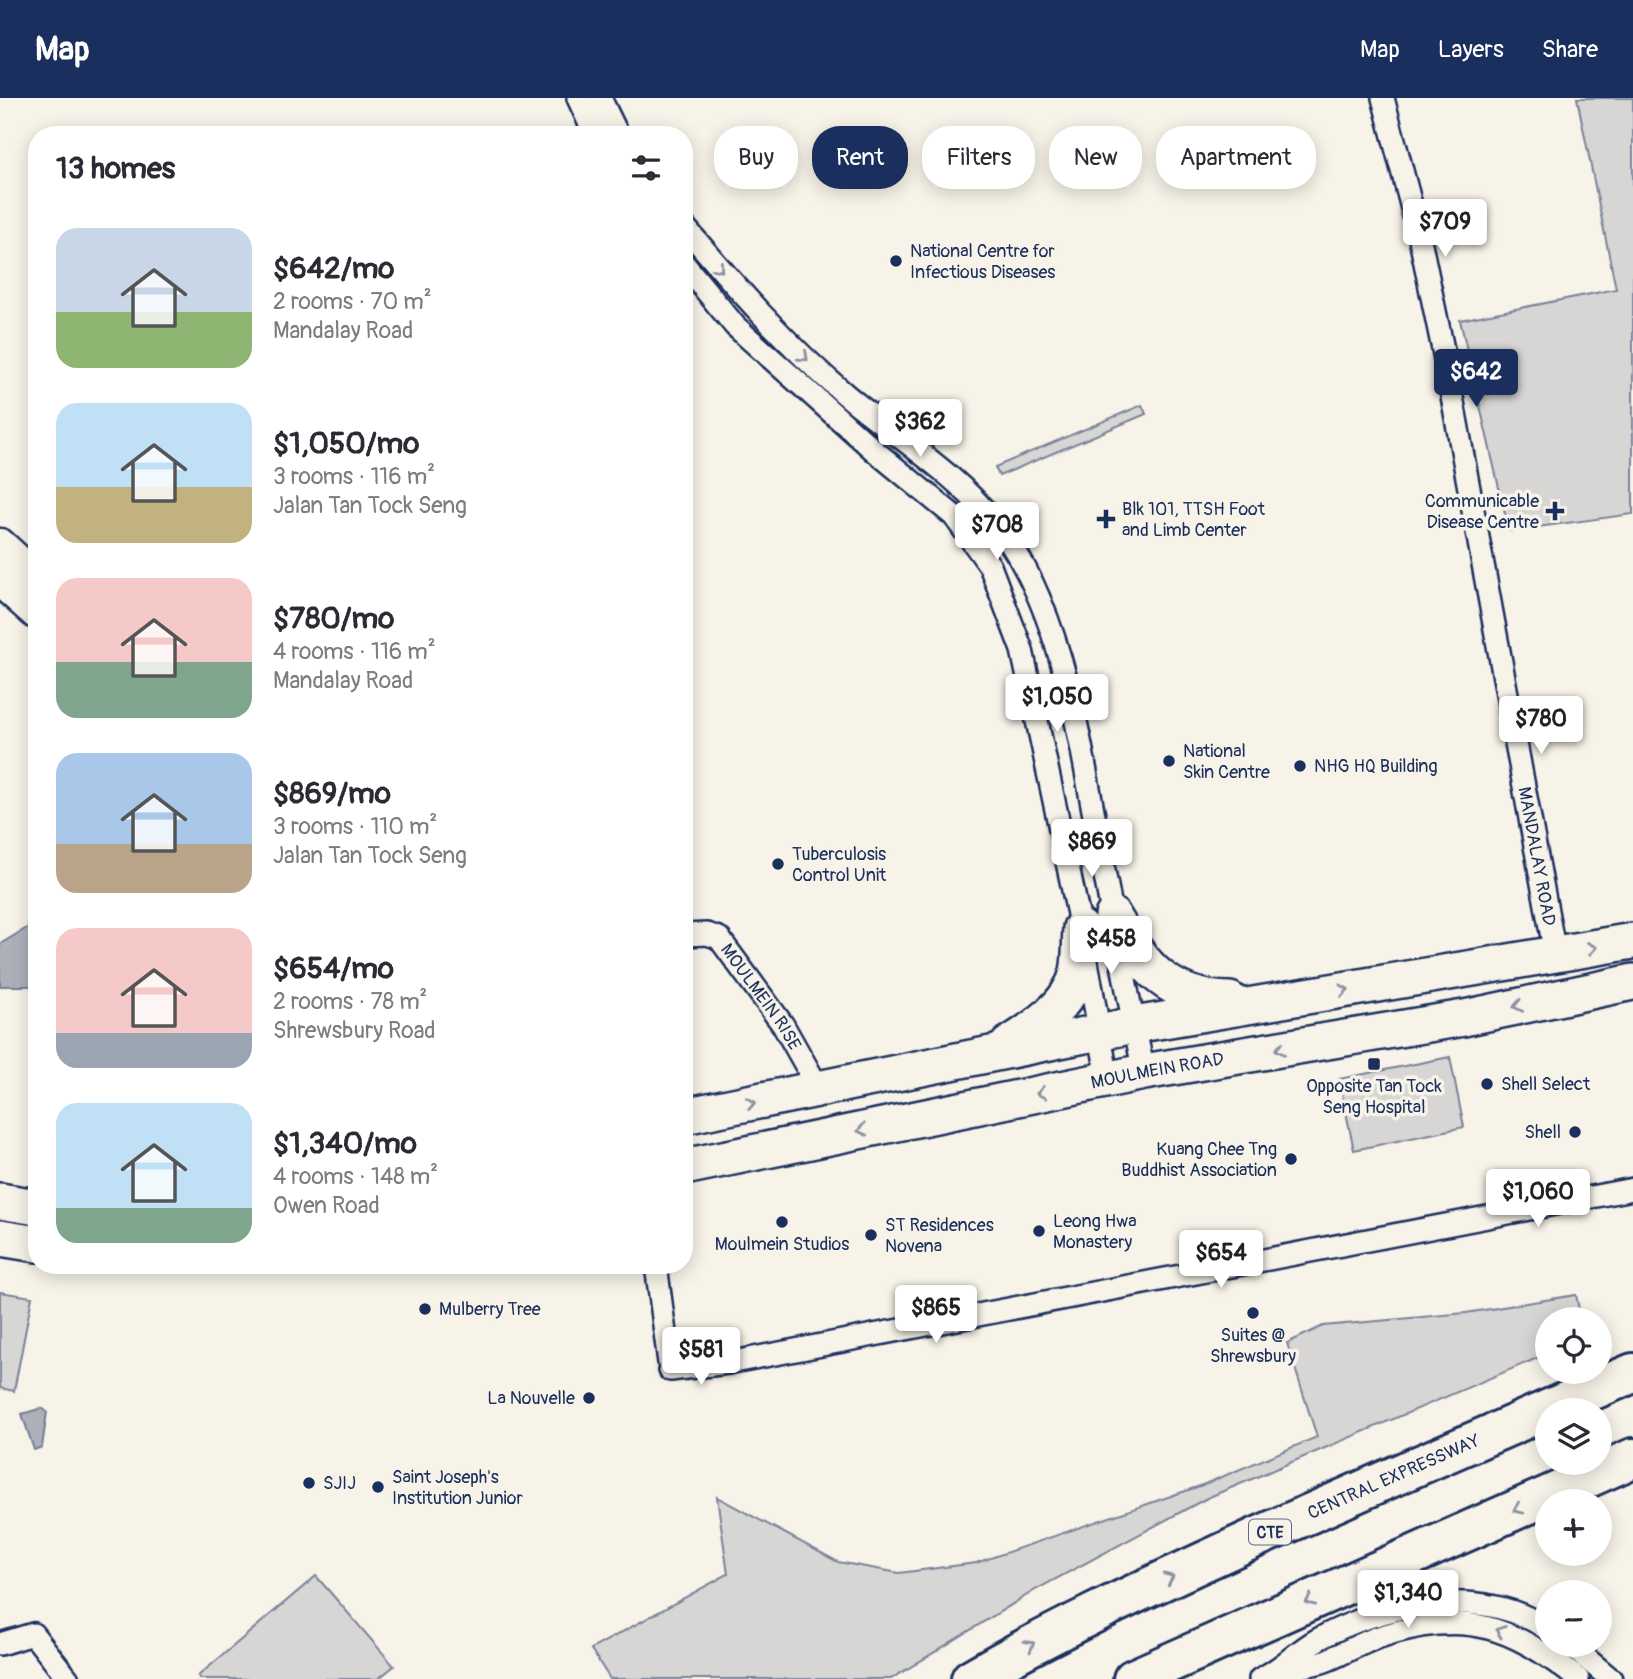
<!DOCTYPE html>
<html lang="en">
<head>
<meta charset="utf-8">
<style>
  :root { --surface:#fff; --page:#f7f7f7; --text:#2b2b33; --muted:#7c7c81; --accent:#1b2f5e }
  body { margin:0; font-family:Pangolin,sans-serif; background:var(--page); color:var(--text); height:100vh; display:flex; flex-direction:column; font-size:26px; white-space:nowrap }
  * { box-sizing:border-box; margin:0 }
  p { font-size:23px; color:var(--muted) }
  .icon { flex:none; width:38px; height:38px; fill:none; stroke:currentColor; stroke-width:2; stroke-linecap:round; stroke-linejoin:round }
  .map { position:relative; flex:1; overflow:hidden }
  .details { position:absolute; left:28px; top:28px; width:665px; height:1148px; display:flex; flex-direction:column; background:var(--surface); border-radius:28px; box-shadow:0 4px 18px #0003 }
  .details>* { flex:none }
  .banner { position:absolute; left:714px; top:28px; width:665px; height:63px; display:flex; gap:14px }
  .fabs { position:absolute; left:1535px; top:1209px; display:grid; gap:14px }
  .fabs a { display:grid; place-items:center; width:77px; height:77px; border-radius:50%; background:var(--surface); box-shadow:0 4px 18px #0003; font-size:35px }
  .price { position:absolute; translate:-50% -60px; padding:0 16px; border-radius:7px; background:#fff; color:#222; font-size:23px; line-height:46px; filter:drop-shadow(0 2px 4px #0008) }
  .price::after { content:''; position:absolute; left:50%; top:42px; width:21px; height:16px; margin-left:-10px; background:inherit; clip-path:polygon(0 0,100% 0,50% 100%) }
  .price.selected { background:var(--accent); color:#fff }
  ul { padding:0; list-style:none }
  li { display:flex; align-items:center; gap:21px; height:175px; padding:0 28px }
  li span { display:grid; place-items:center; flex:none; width:196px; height:140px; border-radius:21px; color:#555 }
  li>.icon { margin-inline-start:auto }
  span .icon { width:84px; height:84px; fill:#fffc; stroke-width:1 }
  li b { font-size:30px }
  h2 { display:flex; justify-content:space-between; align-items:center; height:84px; padding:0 28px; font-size:30px }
  .chip { padding:0 24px; border-radius:28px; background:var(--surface); box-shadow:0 4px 18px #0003; font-size:24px; line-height:63px }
  .chip.selected { background:var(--accent); color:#fff }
  header { display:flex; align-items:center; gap:42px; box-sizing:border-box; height:98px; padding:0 35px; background:var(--accent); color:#fff }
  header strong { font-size:33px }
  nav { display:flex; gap:38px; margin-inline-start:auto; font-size:24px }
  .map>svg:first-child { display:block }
  .green { fill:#d7d6d4; stroke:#798299; stroke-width:2 }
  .water { fill:#acb0b9; stroke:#727c95; stroke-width:2 }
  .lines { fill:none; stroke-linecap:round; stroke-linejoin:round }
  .street-casing { stroke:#1b2f5e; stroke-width:26 }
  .secondary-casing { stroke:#1b2f5e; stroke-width:37 }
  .primary-casing { stroke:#1b2f5e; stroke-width:40 }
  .highway-casing { stroke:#1b2f5e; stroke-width:44 }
  .street { stroke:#f7f3e8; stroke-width:21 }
  .secondary { stroke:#f7f3e8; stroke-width:32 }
  .primary { stroke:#f7f3e8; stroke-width:35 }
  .highway { stroke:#f7f3e8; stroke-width:38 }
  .oneway { stroke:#8991a3 }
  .poi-dot { fill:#1b2f5e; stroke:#f7f3e8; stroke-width:2.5 }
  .labels { text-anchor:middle; stroke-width:7; stroke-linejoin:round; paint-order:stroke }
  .shield { fill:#f7f3e8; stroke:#5d6a87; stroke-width:2 }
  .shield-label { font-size:16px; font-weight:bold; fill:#1b2f5e }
  .poi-label { font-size:18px; fill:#1b2f5e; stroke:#f7f3e8; text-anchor:start }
  .street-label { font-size:18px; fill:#1b2f5e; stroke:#f7f3e8 }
</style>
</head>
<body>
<header>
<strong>Map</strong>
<nav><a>Map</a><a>Layers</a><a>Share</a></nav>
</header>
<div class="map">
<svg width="1633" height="1581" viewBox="0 0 1633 1581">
  <rect width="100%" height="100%" fill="#f7f3e8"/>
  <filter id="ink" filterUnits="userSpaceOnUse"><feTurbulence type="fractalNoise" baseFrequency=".0143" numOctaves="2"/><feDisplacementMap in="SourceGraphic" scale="14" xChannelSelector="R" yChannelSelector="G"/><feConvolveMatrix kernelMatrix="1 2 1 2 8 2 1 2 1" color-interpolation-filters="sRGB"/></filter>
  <g filter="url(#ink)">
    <path class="green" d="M 1577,0 L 1633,0 L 1633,416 L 1509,433 L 1460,222 L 1616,191 Z
      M 1142,307 L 1146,316 L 999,378 L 995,369 Z
      M 1450,959 L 1464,1029 L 1354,1052 L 1339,981 Z
      M 0,1194 L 32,1199 L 14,1293 L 0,1290 Z
      M 1576,1197 L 1581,1221 L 1547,1222 L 1547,1256 L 1207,1400 L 1037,1491 L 891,1581 L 610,1581 L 591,1551 L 728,1476 L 717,1399 L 838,1464 L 899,1475 L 976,1465 L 1200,1388 L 1317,1339 L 1287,1245 L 1323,1228 L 1466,1215 Z
      M 316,1478 L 394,1568 L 378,1581 L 201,1581 L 198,1578 Z"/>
    <path class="water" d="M 37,824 L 37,888 L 0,888 L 0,846 Z
      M 42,1310 L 47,1314 L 42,1349 L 34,1352 L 22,1316 Z"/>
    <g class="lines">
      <defs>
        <g id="street">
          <path d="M 578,0 L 595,37"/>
          <path d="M 600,0 L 618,37"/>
          <path id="s1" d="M 1383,0 L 1420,141 L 1446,266 L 1555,856"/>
          <path d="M 684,128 C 735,188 785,246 845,296 C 896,339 955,374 997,427 C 1063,509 1081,650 1100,751 C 1114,826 1128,900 1144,974"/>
          <path d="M 684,166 L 735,228 L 876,354 L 954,418 L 990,468 L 1022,552 L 1081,830 L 1108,982"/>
          <path id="s2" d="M 684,837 L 707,836 L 719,840 L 783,927 L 819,991"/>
          <path d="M 656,1167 L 670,1272 L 728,1265 L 1633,1091"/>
          <path d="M 0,1546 L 33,1536 L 68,1581"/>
          <path d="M 1570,1547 L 1611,1581"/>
          <path d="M 1277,1572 C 1292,1570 1310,1568 1325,1563 C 1343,1556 1360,1545 1379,1539 C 1466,1511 1510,1527 1578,1581"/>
          <path d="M 1260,1581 C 1281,1571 1297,1553 1317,1542 C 1382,1505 1483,1486 1547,1531"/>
        </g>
        <path id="secondary" d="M 0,447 L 37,481
          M 0,482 L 37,515"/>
        <g id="primary">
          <path d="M 1113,818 C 1142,868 1168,901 1230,902"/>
          <path d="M 1008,947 C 1035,930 1070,907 1078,874 C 1081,860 1080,844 1081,830"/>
          <path d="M 684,1018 L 1134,927 L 1633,843"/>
          <path id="s3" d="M 684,1069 L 1144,974 L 1464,920 L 1633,884"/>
          <path d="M 0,1103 L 37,1109"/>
          <path d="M 0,1140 L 37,1146"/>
        </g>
        <g id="highway">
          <path id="s4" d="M 971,1581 C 1063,1527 1158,1485 1255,1440 C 1380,1384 1506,1329 1633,1275"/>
          <path d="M 1133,1581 L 1633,1360"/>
        </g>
      </defs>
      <use href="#street" class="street-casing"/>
      <use href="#secondary" class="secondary-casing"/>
      <use href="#primary" class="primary-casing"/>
      <use href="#highway" class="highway-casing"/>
      <use href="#street" class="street"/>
      <use href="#secondary" class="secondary"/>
      <use href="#primary" class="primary"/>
      <use href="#highway" class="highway"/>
    </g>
    <defs><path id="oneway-chevron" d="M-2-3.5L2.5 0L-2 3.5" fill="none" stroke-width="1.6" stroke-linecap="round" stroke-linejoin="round" transform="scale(1.75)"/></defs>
    <g class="oneway">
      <use href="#oneway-chevron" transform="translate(719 170) rotate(50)"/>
      <use href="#oneway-chevron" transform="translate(804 259) rotate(42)"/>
      <use href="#oneway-chevron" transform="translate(1592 850) rotate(-10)"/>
      <use href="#oneway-chevron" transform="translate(1344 892) rotate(-9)"/>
      <use href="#oneway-chevron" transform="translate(1518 908) rotate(168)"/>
      <use href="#oneway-chevron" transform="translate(1280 951) rotate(170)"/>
      <use href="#oneway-chevron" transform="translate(1041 995) rotate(168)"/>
      <use href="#oneway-chevron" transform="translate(751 1005) rotate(-11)"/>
      <use href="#oneway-chevron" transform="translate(862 1032) rotate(168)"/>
      <use href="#oneway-chevron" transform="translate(1518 1411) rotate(156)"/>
      <use href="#oneway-chevron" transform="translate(1169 1480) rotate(-24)"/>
      <use href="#oneway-chevron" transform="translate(1310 1503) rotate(156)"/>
      <use href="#oneway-chevron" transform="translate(1500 1533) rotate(-160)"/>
      <use href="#oneway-chevron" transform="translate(1030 1547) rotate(-30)"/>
    </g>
  </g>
  <g class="poi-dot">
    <circle cx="896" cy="163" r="7"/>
    <path d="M1551.5 402.5h7v7h7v7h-7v7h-7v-7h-7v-7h7z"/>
    <path d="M1102.5 410.5h7v7h7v7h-7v7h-7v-7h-7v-7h7z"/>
    <circle cx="1169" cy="663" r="7"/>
    <circle cx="1300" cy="668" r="7"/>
    <circle cx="778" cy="766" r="7"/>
    <rect x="1367" y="959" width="14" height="14" rx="3.5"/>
    <circle cx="1487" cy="986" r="7"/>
    <circle cx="1575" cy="1034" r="7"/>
    <circle cx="1291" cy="1061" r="7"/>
    <circle cx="782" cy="1124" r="7"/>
    <circle cx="1039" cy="1133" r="7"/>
    <circle cx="871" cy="1137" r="7"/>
    <circle cx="425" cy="1211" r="7"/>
    <circle cx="1253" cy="1215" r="7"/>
    <circle cx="589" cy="1300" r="7"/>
    <circle cx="309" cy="1385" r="7"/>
    <circle cx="378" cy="1389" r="7"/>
  </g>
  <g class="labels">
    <rect class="shield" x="1249" y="1421.5" width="42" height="25" rx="5"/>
    <g class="shield-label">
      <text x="1270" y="1440">CTE</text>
    </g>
    <g class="poi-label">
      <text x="910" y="159">National Centre for<tspan x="910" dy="21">Infectious Diseases</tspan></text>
      <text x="1539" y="409" text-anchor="end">Communicable<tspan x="1539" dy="21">Disease Centre</tspan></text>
      <text x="1122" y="417">Blk 101, TTSH Foot<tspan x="1122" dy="21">and Limb Center</tspan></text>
      <text x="1183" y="659">National<tspan x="1183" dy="21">Skin Centre</tspan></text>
      <text x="1314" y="674">NHG HQ Building</text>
      <text x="792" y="762">Tuberculosis<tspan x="792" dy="21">Control Unit</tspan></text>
      <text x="1501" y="992">Shell Select</text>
      <text x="1374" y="994" text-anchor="middle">Opposite Tan Tock<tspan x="1374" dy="21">Seng Hospital</tspan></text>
      <text x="1561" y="1040" text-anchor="end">Shell</text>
      <text x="1277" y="1057" text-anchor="end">Kuang Chee Tng<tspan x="1277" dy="21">Buddhist Association</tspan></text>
      <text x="1053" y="1129">Leong Hwa<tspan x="1053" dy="21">Monastery</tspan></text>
      <text x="885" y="1133">ST Residences<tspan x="885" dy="21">Novena</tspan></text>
      <text x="782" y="1152" text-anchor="middle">Moulmein Studios</text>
      <text x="439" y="1217">Mulberry Tree</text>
      <text x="1253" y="1243" text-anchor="middle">Suites @<tspan x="1253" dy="21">Shrewsbury</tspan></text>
      <text x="575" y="1306" text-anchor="end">La Nouvelle</text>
      <text x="392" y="1385">Saint Joseph's<tspan x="392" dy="21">Institution Junior</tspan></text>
      <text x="323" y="1391">SJIJ</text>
    </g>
    <g class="street-label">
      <text dy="6" stroke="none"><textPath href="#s1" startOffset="774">MANDALAY ROAD</textPath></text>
      <text dy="6" stroke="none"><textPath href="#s2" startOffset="108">MOULMEIN RISE</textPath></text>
      <text dy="6" stroke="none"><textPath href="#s3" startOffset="483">MOULMEIN ROAD</textPath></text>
      <text dy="6" stroke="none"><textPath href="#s4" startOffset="469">CENTRAL EXPRESSWAY</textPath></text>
    </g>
  </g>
</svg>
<div class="fabs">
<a><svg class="icon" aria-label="locate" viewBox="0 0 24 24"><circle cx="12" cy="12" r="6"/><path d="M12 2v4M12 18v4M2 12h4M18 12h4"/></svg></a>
<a><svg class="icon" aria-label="layers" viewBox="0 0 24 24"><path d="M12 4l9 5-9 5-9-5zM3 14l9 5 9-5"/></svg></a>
<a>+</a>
<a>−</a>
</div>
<b class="price" style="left:1445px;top:161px">$709</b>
<b class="price selected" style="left:1476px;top:311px">$642</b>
<b class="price" style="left:920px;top:361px">$362</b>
<b class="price" style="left:997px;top:464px">$708</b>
<b class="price" style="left:1057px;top:636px">$1,050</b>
<b class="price" style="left:1541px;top:658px">$780</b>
<b class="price" style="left:1092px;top:781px">$869</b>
<b class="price" style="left:1111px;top:878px">$458</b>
<b class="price" style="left:1538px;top:1131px">$1,060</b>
<b class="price" style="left:1221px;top:1192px">$654</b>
<b class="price" style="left:936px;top:1247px">$865</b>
<b class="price" style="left:701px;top:1289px">$581</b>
<b class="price" style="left:1408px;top:1532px">$1,340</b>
<div class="banner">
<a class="chip">Buy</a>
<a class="chip selected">Rent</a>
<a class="chip">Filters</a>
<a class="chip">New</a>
<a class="chip">Apartment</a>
</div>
<section class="details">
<h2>13 homes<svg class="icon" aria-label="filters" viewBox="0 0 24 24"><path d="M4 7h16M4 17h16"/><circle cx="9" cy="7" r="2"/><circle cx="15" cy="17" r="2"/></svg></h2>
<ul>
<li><span style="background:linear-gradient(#c9d6e8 60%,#8fb573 0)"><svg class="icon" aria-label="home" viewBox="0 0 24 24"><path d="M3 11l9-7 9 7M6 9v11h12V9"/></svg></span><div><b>$642/mo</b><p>2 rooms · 70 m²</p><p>Mandalay Road</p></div></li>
<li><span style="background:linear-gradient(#bfe0f5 60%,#c2b280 0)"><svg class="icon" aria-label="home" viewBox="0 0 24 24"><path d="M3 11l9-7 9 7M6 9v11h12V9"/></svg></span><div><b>$1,050/mo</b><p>3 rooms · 116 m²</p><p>Jalan Tan Tock Seng</p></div></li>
<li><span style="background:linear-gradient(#f6c9c9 60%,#7fa58c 0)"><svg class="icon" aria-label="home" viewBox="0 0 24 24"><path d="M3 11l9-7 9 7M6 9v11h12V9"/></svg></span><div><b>$780/mo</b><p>4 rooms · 116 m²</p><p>Mandalay Road</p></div></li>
<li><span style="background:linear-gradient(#a9c7e8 65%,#b9a48a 0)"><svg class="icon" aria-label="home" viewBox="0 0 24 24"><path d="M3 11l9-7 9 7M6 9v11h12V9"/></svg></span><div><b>$869/mo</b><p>3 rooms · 110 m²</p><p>Jalan Tan Tock Seng</p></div></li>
<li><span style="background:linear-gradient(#f6c9c9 75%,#9aa5b1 0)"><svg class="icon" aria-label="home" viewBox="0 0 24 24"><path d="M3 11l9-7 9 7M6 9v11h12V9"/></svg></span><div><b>$654/mo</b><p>2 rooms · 78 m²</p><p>Shrewsbury Road</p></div></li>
<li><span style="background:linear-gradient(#bfe0f5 75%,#7fa58c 0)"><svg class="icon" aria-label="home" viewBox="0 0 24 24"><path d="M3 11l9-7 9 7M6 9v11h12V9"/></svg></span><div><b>$1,340/mo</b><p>4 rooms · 148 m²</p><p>Owen Road</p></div></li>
</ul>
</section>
</div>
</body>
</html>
